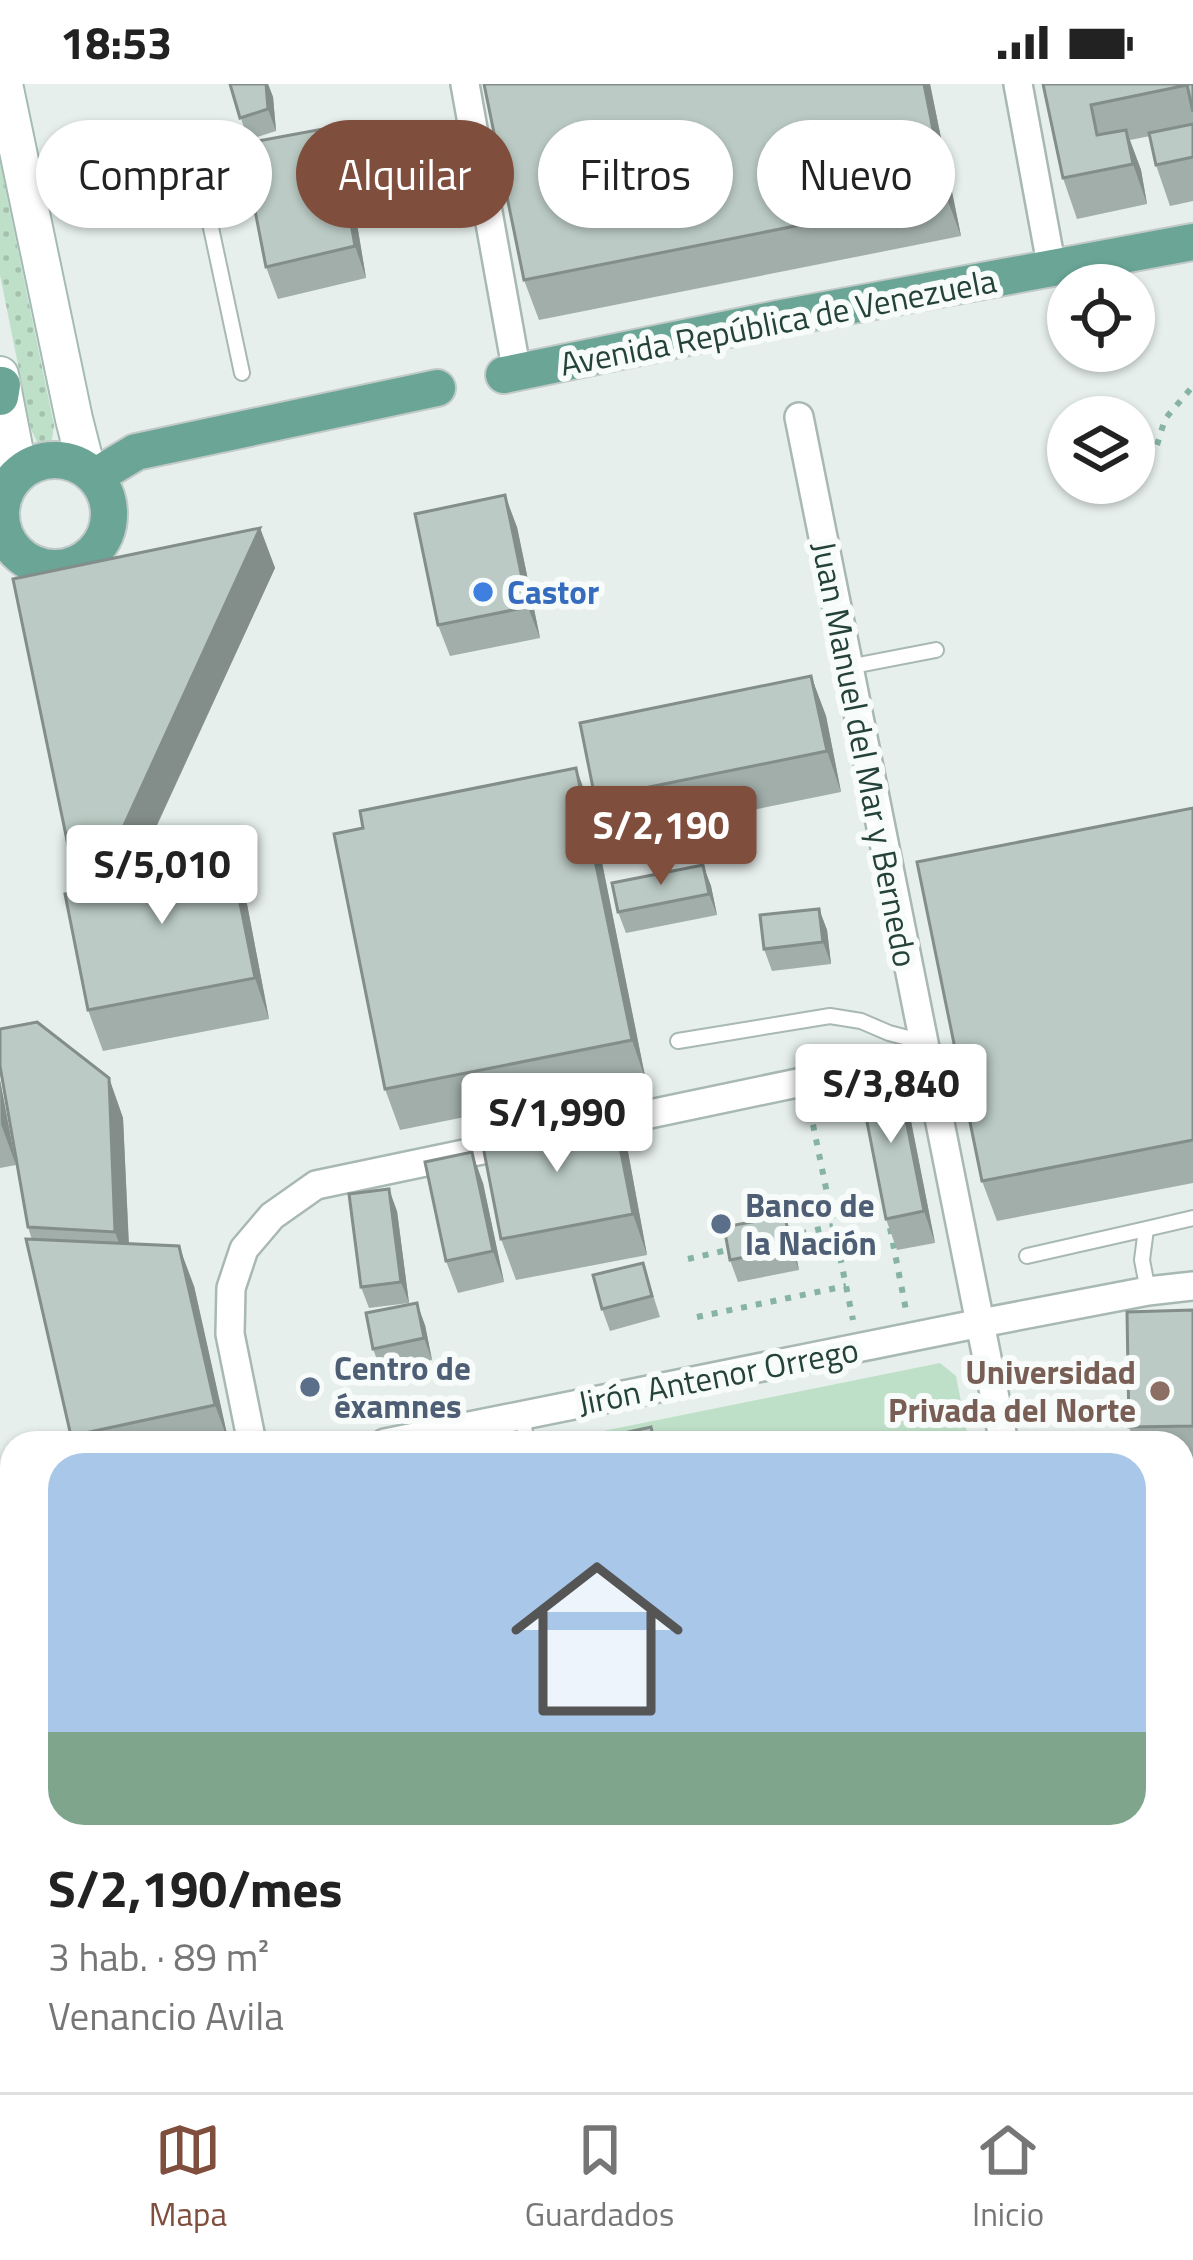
<!DOCTYPE html>
<html lang="es">
<head>
<meta charset="utf-8">
<style>
  :root { --surface:#fff; --page:#f2f2f2; --text:#222; --muted:#767676; --line:#e0e0e0; --accent:#804e3d }
  body { margin:0; font-family:"Titillium Web",sans-serif; background:var(--page); color:var(--text); height:100vh; display:flex; flex-direction:column; font-size:45px; white-space:nowrap }
  * { box-sizing:border-box; margin:0 }
  p { font-size:39px; color:var(--muted) }
  .icon { flex:none; width:66px; height:66px; fill:none; stroke:currentColor; stroke-width:2; stroke-linecap:round; stroke-linejoin:round }
  .map { position:relative; flex:1; overflow:hidden }
  .side { position:absolute; left:0px; top:1347px; width:1194px; height:663px; display:flex; flex-direction:column; background:var(--surface); border-radius:36px 36px 0 0; box-shadow:0 3px 9px #0004 }
  .side>* { flex:none }
  .banner { position:absolute; left:36px; top:36px; width:1122px; height:108px; display:flex; gap:24px }
  .tools { position:absolute; left:1047px; top:180px; display:grid; gap:24px }
  .tools a { display:grid; place-items:center; width:108px; height:108px; border-radius:50%; background:var(--surface); box-shadow:0 3px 9px #0004; font-size:60px }
  .price { position:absolute; translate:-50% -102px; padding:0 27px; border-radius:12px; background:#fff; color:#222; font-size:39px; line-height:78px; filter:drop-shadow(0 3px 6px #0008) }
  .price::after { content:''; position:absolute; left:50%; top:72px; width:36px; height:27px; margin-left:-18px; background:inherit; clip-path:polygon(0 0,100% 0,50% 100%) }
  .price.active { background:var(--accent); color:#fff }
  ul { padding:0; list-style:none }
  li { display:grid; align-content:center; gap:24px; height:636px; padding:0 48px }
  li+li { border-top:3px solid var(--line) }
  li span { display:grid; place-items:center; height:372px; border-radius:36px; color:#555 }
  li>.icon { margin-inline-start:auto }
  span .icon { width:216px; height:216px; fill:#fffc; stroke-width:1 }
  li b { font-size:51px }
  .chip { padding:0 42px; border-radius:54px; background:var(--surface); box-shadow:0 3px 9px #0004; font-size:42px; line-height:108px }
  .chip.active { background:var(--accent); color:#fff }
  .status { display:flex; justify-content:space-between; align-items:center; height:84px; padding:0 60px; background:var(--surface); direction:ltr }
  .status svg { height:33px; fill:currentColor }
  .tabs { display:flex; justify-content:space-around; align-items:center; height:168px; border-top:3px solid var(--line); background:var(--surface); font-size:33px; color:var(--muted) }
  .tabs a { display:grid; justify-items:center; gap:6px }
  .tabs .active { color:var(--accent) }
  .map>svg:first-child { display:block }
  .grass { fill:url(#grass-dots) }
  .pitch { fill:#bfe0c8 }
  .lines { fill:none; stroke-linecap:round; stroke-linejoin:round }
  .lane-casing { stroke:#a8b8b2; stroke-width:18 }
  .street-casing { stroke:#a8b8b2; stroke-width:32 }
  .secondary-casing { stroke:#a4bbb3; stroke-width:40 }
  .primary-casing { stroke:#c2cac8; stroke-width:40 }
  .path { stroke:#86b3a5; stroke-width:6; stroke-dasharray:6 9; stroke-linecap:butt }
  .lane { stroke:#fff; stroke-width:14 }
  .street { stroke:#fff; stroke-width:27 }
  .secondary { stroke:#fff; stroke-width:36 }
  .primary { stroke:#6aa596; stroke-width:36 }
  .wall { fill:#a1aea9 }
  .shaded-wall { fill:#838d89 }
  .building { fill:#bbcac4; stroke:#838d89; stroke-width:3 }
  .shop-dot { fill:#3f7fe0; stroke:#f7fbf9; stroke-width:4.5 }
  .service-dot { fill:#5c6f8a; stroke:#f7fbf9; stroke-width:4.5 }
  .education-dot { fill:#8d6e63; stroke:#f7fbf9; stroke-width:4.5 }
  .labels { text-anchor:middle; stroke-width:12; stroke-linejoin:round; paint-order:stroke }
  .street-label { font-size:33px; fill:#24423a; stroke:#f7fbf9 }
  .shop-label { font-size:33px; font-weight:bold; fill:#366cbe; stroke:#f7fbf9; text-anchor:start }
  .service-label { font-size:33px; font-weight:bold; fill:#4e5e75; stroke:#f7fbf9; text-anchor:start }
  .education-label { font-size:33px; font-weight:bold; fill:#785e54; stroke:#f7fbf9; text-anchor:end }
</style>
</head>
<body>
<div class="status"><b>18:53</b><svg viewBox="0 0 49 12"><path d="M0 12V9h3v3zM5 12V6h3v6zM10 12V3h3v9zM15 12V0h3v12zM26 1h20v11H26zM47 4h2v5h-2z"/></svg></div>
<div class="map">
<svg width="1193" height="2008" viewBox="0 0 1193 2008">
  <defs>
    <pattern id="grass-dots" width="8" height="8" patternUnits="userSpaceOnUse" patternTransform="scale(3)"><rect width="8" height="8" fill="#bfe0c8"/><path d="M2 2h.1M6 6h.1" fill="none" stroke="#a4c1ad" stroke-width="1.8" stroke-linecap="round"/></pattern>
  </defs>
  <rect width="100%" height="100%" fill="#e6efeb"/>
  <path class="grass" d="M 0,79 L 54,341 L 52,356 L 38,360 L 31,345 L 0,191 Z"/>
  <path class="pitch" d="M 940,1279 L 956,1292 L 969,1359 L 544,1359 Z
    M 12,1918 L 12,1998 L 1097,1998 L 1099,2008 L 0,2008 L 0,1921 Z"/>
  <g class="lines">
    <defs>
      <path id="lane" d="M 30,101 L 173,79 L 194,85 L 204,111 L 242,289
        M 848,583 L 936,566
        M 678,957 L 830,932 L 861,937 L 889,949 L 923,958
        M 1027,1172 L 1146,1145
        M 1148,1207 L 1142,1176 L 1146,1145 L 1193,1134
        M 522,1331 L 527,1359
        M 0,1617 L 2,1627
        M 209,1998 L 211,2008
        M 256,1998 L 258,2008
        M 632,1998 L 634,2008"/>
      <path id="street" d="M 465,0 L 517,289
        M 1018,0 L 1052,185
        M 799,333 L 1004,1359
        M 583,1044 L 926,972
        M 252,1359 L 230,1250 L 231,1204 L 244,1165 L 272,1132 L 316,1101 L 516,1059
        M 385,1359 L 981,1239 L 1148,1207 L 1193,1202
        M 0,1435 L 12,1433
        M 1129,1998 L 1131,2008"/>
      <path id="secondary" d="M 4,0 L 74,335 L 87,386
        M 0,291 L 19,389"/>
      <path id="primary" d="M 504,291 L 777,235 L 1193,158
        M 0,313 L 2,301
        M1 430a54 54 0 1 1 108 0a54 54 0 1 1-108 0Z
        M 96,392 L 136,368 L 437,304"/>
    </defs>
    <use href="#lane" class="lane-casing"/>
    <use href="#street" class="street-casing"/>
    <use href="#secondary" class="secondary-casing"/>
    <use href="#primary" class="primary-casing"/>
    <path class="path" d="M 1157,361 L 1165,335 L 1193,302
      M 810,1026 L 853,1236
      M 890,1144 L 906,1226
      M 786,1153 L 833,1142
      M 688,1175 L 732,1165
      M 697,1233 L 846,1202
      M 853,1998 L 855,2008"/>
    <use href="#lane" class="lane"/>
    <use href="#street" class="street"/>
    <use href="#secondary" class="secondary"/>
    <use href="#primary" class="primary"/>
  </g>
  <path class="wall" d="M 230,0 L 268,0 L 273,13 L 276,47 L 248,56 Z
    M 930,0 L 961,152 L 539,236 L 524,196 Z
    M 1043,0 L 1193,0 L 1193,117 L 1170,122 L 1156,81 L 1150,52 L 1130,56 L 1141,86 L 1147,120 L 1077,135 L 1063,94 Z
    M 334,43 L 346,74 L 366,194 L 278,215 L 266,183 Z
    M 517,443 L 540,554 L 450,572 L 438,541 Z
    M 260,444 L 275,484 L 144,770 L 227,754 L 242,794 L 269,935 L 103,967 L 88,926 L 79,807 L 76,800 Z
    M 811,592 L 826,632 L 841,708 L 610,755 L 595,714 Z
    M 591,724 L 646,997 L 400,1046 L 385,1005 Z
    M 1193,724 L 1193,1099 L 997,1137 L 982,1097 Z
    M 703,781 L 711,802 L 717,831 L 626,849 L 618,828 Z
    M 819,825 L 827,846 L 831,880 L 772,887 L 764,865 Z
    M 897,990 L 908,1022 L 935,1159 L 897,1166 L 886,1135 Z
    M 109,994 L 123,1034 L 129,1160 L 194,1202 L 229,1359 L 74,1359 L 71,1352 L 32,1156 L 28,1143 Z
    M 0,996 L 16,1081 L 0,1084 Z
    M 628,1068 L 647,1171 L 516,1196 L 501,1155 Z
    M 483,1099 L 504,1198 L 458,1209 L 446,1177 Z
    M 397,1127 L 409,1219 L 369,1224 L 361,1203 Z
    M 792,1153 L 799,1186 L 738,1198 L 730,1176 Z
    M 643,1179 L 660,1233 L 610,1247 L 602,1225 Z
    M 1193,1226 L 1193,1383 L 1182,1383 L 1182,1359 L 1135,1359 L 1129,1343 Z
    M 425,1241 L 432,1276 L 381,1286 L 373,1265 Z
    M 1193,1419 L 1193,1520 L 1182,1522 L 1182,1421 Z
    M 12,1447 L 12,1553 L 12,1528 L 1,1499 Z
    M 1193,1574 L 1193,1670 L 1182,1673 L 1182,1576 Z
    M 1193,1864 L 1193,1959 L 1182,1961 L 1182,1865 Z
    M 1091,1998 L 1093,2008 L 891,2008 Z"/>
  <path class="shaded-wall" d="M 266,0 L 268,0 L 273,13 L 276,47 L 268,25 Z
    M 924,0 L 930,0 L 961,152 L 946,112 Z
    M 334,43 L 346,74 L 366,194 L 355,162 Z
    M 1126,46 L 1141,86 L 1147,120 L 1133,80 Z
    M 505,411 L 517,443 L 540,554 L 528,523 Z
    M 260,444 L 275,484 L 113,836 L 99,796 Z
    M 811,592 L 826,632 L 841,708 L 827,667 Z
    M 576,684 L 591,724 L 646,997 L 632,956 Z
    M 227,754 L 242,794 L 269,935 L 255,894 Z
    M 703,781 L 711,802 L 717,831 L 709,810 Z
    M 819,825 L 827,846 L 831,880 L 823,858 Z
    M 897,990 L 908,1022 L 935,1159 L 924,1127 Z
    M 109,994 L 123,1034 L 130,1188 L 115,1148 Z
    M 0,996 L 16,1081 L 1,1040 Z
    M 613,1027 L 628,1068 L 647,1171 L 633,1130 Z
    M 472,1068 L 483,1099 L 504,1198 L 493,1167 Z
    M 389,1105 L 397,1127 L 409,1219 L 401,1198 Z
    M 785,1132 L 792,1153 L 799,1186 L 791,1164 Z
    M 179,1162 L 194,1202 L 229,1359 L 215,1321 Z
    M 417,1219 L 425,1241 L 432,1276 L 424,1254 Z
    M 1085,1998 L 1091,1998 L 1093,2008 L 1088,2008 Z"/>
  <path class="building" d="M 230,0 L 266,0 L 268,25 L 240,34 Z
    M 484,0 L 924,0 L 946,112 L 524,196 Z
    M 1043,0 L 1193,0 L 1193,28 L 1187,1 L 1091,21 L 1097,51 L 1126,46 L 1133,80 L 1063,94 Z
    M 1193,40 L 1193,73 L 1156,81 L 1149,49 Z
    M 334,43 L 355,162 L 266,183 L 242,60 Z
    M 505,411 L 528,523 L 438,541 L 415,430 Z
    M 260,444 L 99,796 L 76,800 L 13,495 Z
    M 811,592 L 827,667 L 595,714 L 580,639 Z
    M 576,684 L 632,956 L 385,1005 L 334,750 L 363,744 L 360,727 Z
    M 1193,724 L 1193,1056 L 982,1097 L 917,778 Z
    M 227,754 L 255,894 L 88,926 L 65,810 L 110,801 L 125,773 Z
    M 703,781 L 709,810 L 618,828 L 612,799 Z
    M 819,825 L 823,858 L 764,865 L 760,831 Z
    M 37,938 L 109,994 L 115,1148 L 28,1143 L 0,982 L 0,945 Z
    M 897,990 L 924,1127 L 886,1135 L 859,997 Z
    M 613,1027 L 633,1130 L 501,1155 L 481,1052 Z
    M 472,1068 L 493,1167 L 446,1177 L 425,1078 Z
    M 389,1105 L 401,1198 L 361,1203 L 349,1110 Z
    M 785,1132 L 791,1164 L 730,1176 L 724,1143 Z
    M 26,1155 L 179,1162 L 215,1321 L 71,1352 Z
    M 643,1179 L 652,1212 L 602,1225 L 593,1191 Z
    M 417,1219 L 424,1254 L 373,1265 L 366,1229 Z
    M 1193,1226 L 1193,1342 L 1129,1343 L 1127,1228 Z
    M 651,1343 L 655,1359 L 578,1359 Z
    M 1193,1419 L 1193,1486 L 1182,1488 L 1182,1421 Z
    M 12,1447 L 12,1500 L 12,1497 L 1,1499 L 0,1449 Z
    M 12,1528 L 12,1553 L 7,1529 Z
    M 1193,1574 L 1193,1636 L 1182,1638 L 1182,1576 Z
    M 1193,1864 L 1193,1926 L 1182,1928 L 1182,1865 Z
    M 889,1998 L 1031,1998 L 1033,2008 L 891,2008 Z
    M 1033,1998 L 1085,1998 L 1086,2002 L 1052,2008 L 1035,2008 Z"/>
  <circle class="shop-dot" cx="483" cy="508" r="12"/>
  <g class="service-dot">
    <circle cx="721" cy="1140" r="12"/>
    <circle cx="310" cy="1303" r="12"/>
  </g>
  <circle class="education-dot" cx="1160" cy="1307" r="12"/>
  <g class="labels">
    <g class="street-label">
      <text transform="translate(778 238) rotate(-11)" y="12">Avenida República de Venezuela</text>
      <text transform="translate(865 670) rotate(79)" y="12">Juan Manuel del Mar y Bernedo</text>
      <text transform="translate(718 1292) rotate(-11)" y="12">Jirón Antenor Orrego</text>
    </g>
    <g class="shop-label">
      <text x="507" y="520">Castor</text>
    </g>
    <g class="service-label">
      <text x="745" y="1133">Banco de<tspan x="745" dy="38">la Nación</tspan></text>
      <text x="334" y="1296">Centro de<tspan x="334" dy="38">éxamnes</tspan></text>
    </g>
    <g class="education-label">
      <text x="1136" y="1300">Universidad<tspan x="1136" dy="38">Privada del Norte</tspan></text>
    </g>
  </g>
</svg>
<div class="tools">
<a><svg class="icon" aria-label="locate" viewBox="0 0 24 24"><circle cx="12" cy="12" r="6"/><path d="M12 2v4M12 18v4M2 12h4M18 12h4"/></svg></a>
<a><svg class="icon" aria-label="layers" viewBox="0 0 24 24"><path d="M12 4l9 5-9 5-9-5zM3 14l9 5 9-5"/></svg></a>
</div>
<b class="price active" style="left:661px;top:804px">S/2,190</b>
<b class="price" style="left:162px;top:843px">S/5,010</b>
<b class="price" style="left:891px;top:1062px">S/3,840</b>
<b class="price" style="left:557px;top:1091px">S/1,990</b>
<div class="banner">
<a class="chip">Comprar</a>
<a class="chip active">Alquilar</a>
<a class="chip">Filtros</a>
<a class="chip">Nuevo</a>
</div>
<section class="side">
<ul>
<li><span style="background:linear-gradient(#a9c7e8 75%,#7fa58c 0)"><svg class="icon" aria-label="home" viewBox="0 0 24 24"><path d="M3 11l9-7 9 7M6 9v11h12V9"/></svg></span><div><b>S/2,190/mes</b><p>3 hab. · 89 m²</p><p>Venancio Avila</p></div></li>
</ul>
</section>
</div>
<nav class="tabs">
<a class="active"><svg class="icon" aria-label="map" viewBox="0 0 24 24"><path d="M3 6l6-2 6 2 6-2v14l-6 2-6-2-6 2zM9 4v14M15 6v14"/></svg>Mapa</a>
<a><svg class="icon" aria-label="saved" viewBox="0 0 24 24"><path d="M7 4h10v16l-5-4-5 4z"/></svg>Guardados</a>
<a><svg class="icon" aria-label="home" viewBox="0 0 24 24"><path d="M3 11l9-7 9 7M6 9v11h12V9"/></svg>Inicio</a>
</nav>
</body>
</html>
